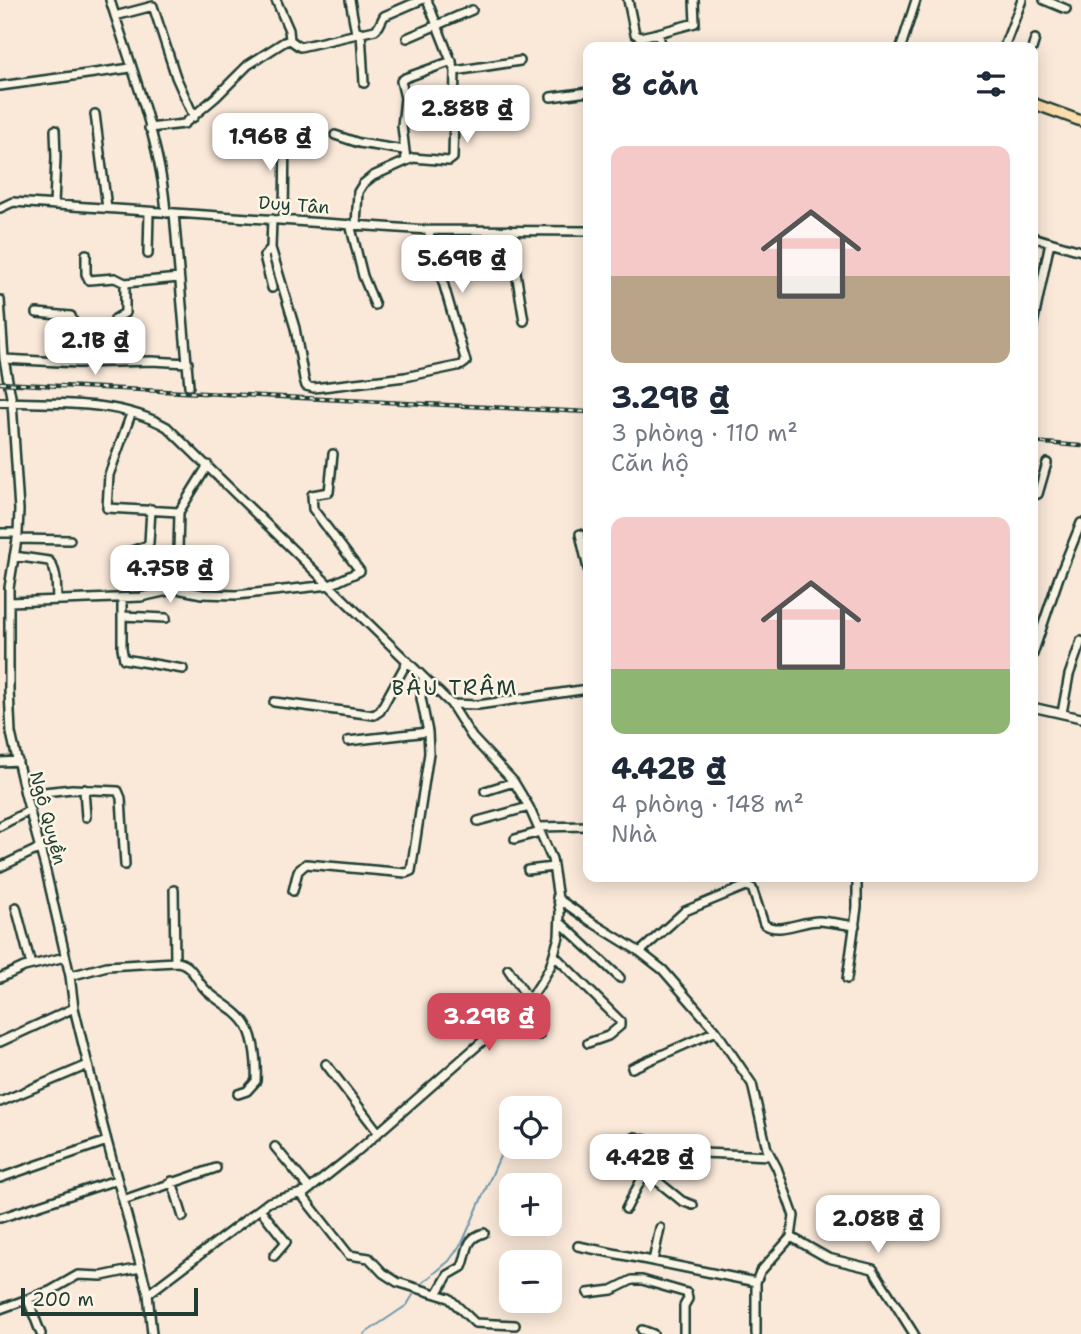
<!DOCTYPE html>
<html lang="vi">
<head>
<meta charset="utf-8">
<style>
  :root { --surface:#fff; --page:#f6f6f7; --text:#1f2937; --muted:#747a83; --accent:#d1495b }
  body { margin:0; font-family:"Shantell Sans",sans-serif; background:var(--page); color:var(--text); height:100vh; display:flex; flex-direction:column; font-size:26px; white-space:nowrap }
  * { box-sizing:border-box; margin:0 }
  p { font-size:23px; color:var(--muted) }
  .icon { flex:none; width:38px; height:38px; fill:none; stroke:currentColor; stroke-width:2; stroke-linecap:round; stroke-linejoin:round }
  .map { position:relative; flex:1; overflow:hidden }
  .details { position:absolute; left:583px; top:42px; width:455px; height:840px; display:flex; flex-direction:column; background:var(--surface); border-radius:14px; box-shadow:0 4px 18px #0003 }
  .details>* { flex:none }
  .controls { position:absolute; left:499px; top:1096px; display:grid; gap:14px }
  .controls a { display:grid; place-items:center; width:63px; height:63px; border-radius:14px; background:var(--surface); box-shadow:0 4px 18px #0003; font-size:35px }
  .scale { position:absolute; left:21px; bottom:18px; width:177px; box-sizing:border-box; padding-left:7px; border:4px solid #1f3d34; border-top:0; font-size:19px; line-height:24px; white-space:nowrap; color:#1f3d34; -webkit-text-stroke:5px #fcf5e5; paint-order:stroke }
  .price { position:absolute; translate:-50% -60px; padding:0 16px; border-radius:14px; background:#fff; color:#222; font-size:23px; line-height:46px; filter:drop-shadow(0 2px 4px #0008) }
  .price::after { content:''; position:absolute; left:50%; top:42px; width:21px; height:16px; margin-left:-10px; background:inherit; clip-path:polygon(0 0,100% 0,50% 100%) }
  .price.on { background:var(--accent); color:#fff }
  ul { padding:0; list-style:none }
  li { display:grid; align-content:center; gap:14px; height:371px; padding:0 28px }
  li span { display:grid; place-items:center; height:217px; border-radius:14px; color:#555 }
  li>.icon { margin-inline-start:auto }
  span .icon { width:126px; height:126px; fill:#fffc; stroke-width:1 }
  li b { font-size:30px }
  h2 { display:flex; justify-content:space-between; align-items:center; height:84px; padding:0 28px; font-size:30px }
  .map>svg:first-child { display:block }
  .lines { fill:none; stroke-linecap:round; stroke-linejoin:round }
  .stream { stroke:#6c99ae; stroke-width:2 }
  .minor-casing { stroke:#1f3d34; stroke-width:12 }
  .major-casing { stroke:#1f3d34; stroke-width:14 }
  .minor { stroke:#fcf5e5; stroke-width:7 }
  .major { stroke:#fddcac; stroke-width:9 }
  .rail-casing { stroke:#1f3d34; stroke-width:4.5 }
  .rail { stroke:#fcf5e5; stroke-width:2; stroke-dasharray:5; stroke-linecap:butt }
  .labels { text-anchor:middle; stroke-width:5; stroke-linejoin:round; paint-order:stroke }
  .street-label { font-size:18px; fill:#1f3d34; stroke:#fcf5e5 }
  .quarter-label { font-size:21px; letter-spacing:2px; fill:#1f3d34; stroke:#fcf5e5 }
</style>
</head>
<body>
<div class="map">
<svg width="1081" height="1334" viewBox="0 0 1081 1334">
  <rect width="100%" height="100%" fill="#fae9d9"/>
  <filter id="ink" filterUnits="userSpaceOnUse"><feTurbulence type="fractalNoise" baseFrequency=".0143" numOctaves="2"/><feDisplacementMap in="SourceGraphic" scale="14" xChannelSelector="R" yChannelSelector="G"/><feConvolveMatrix kernelMatrix="1 2 1 2 8 2 1 2 1" color-interpolation-filters="sRGB"/></filter>
  <g filter="url(#ink)">
    <g class="lines">
      <path class="stream" d="M 419,1286 L 449,1261 L 463,1241 L 504,1147
        M 364,1334 L 407,1305 L 416,1290"/>
      <defs>
        <path id="minor" d="M 110,0 C 131,67 161,143 166,213
          M 276,0 L 289,30 L 290,40
          M 350,0 L 356,33
          M 628,0 L 635,34 L 640,37 L 658,33 L 662,47
          M 1044,0 L 1066,9
          M 115,16 L 153,6 L 176,77 L 194,117
          M 361,32 L 364,83
          M 658,33 L 695,23 L 694,0
          M 407,38 L 472,10
          M 901,47 L 916,0
          M 1004,47 L 1022,0
          M 1032,49 L 1035,39
          M 455,71 L 520,61
          M 0,86 L 131,68
          M 551,97 L 588,92
          M 95,114 L 107,208
          M 262,122 L 285,128 L 284,220
          M 149,128 L 184,124 L 216,97 L 248,65 L 284,42 L 290,40 L 300,47 L 375,30 L 379,26 L 384,16 L 421,0
          M 335,135 L 359,143 L 404,150
          M 406,160 L 402,126 L 405,98 L 401,81 L 405,78 L 452,61
          M 54,205 L 56,157 L 55,130
          M 0,208 L 13,202 L 428,230 L 588,231
          M 174,213 L 189,386
          M 272,219 L 271,248 L 295,328 L 304,379 L 306,386 L 314,388 L 405,377 L 462,365 L 466,362 L 428,230
          M 350,224 L 363,276 L 375,305
          M 356,225 L 358,192 L 363,184 L 373,176 L 413,158 L 449,161 L 453,158 L 455,71 L 427,0
          M 509,230 L 524,321
          M 1032,237 L 1081,251
          M 271,248 L 264,256 L 272,288
          M 86,254 L 86,274 L 89,280 L 115,278 L 125,283
          M 148,254 L 149,212
          M 0,300 L 4,359 L 12,402 L 19,510 L 18,533 L 9,588 L 9,690 L 11,733 L 25,794 L 45,867 L 70,976 L 74,1008 L 103,1126 L 148,1294 L 152,1334
          M 37,313 L 71,316 L 80,344 L 82,363
          M 1032,329 L 1050,242
          M 76,330 L 114,328 L 115,319 L 125,313 L 125,283 L 179,278
          M 4,359 L 78,363 L 151,361 L 188,363
          M 0,402 C 54,404 119,399 167,427 L 451,704 L 478,705 L 588,689
          M 131,414 L 109,475 L 107,508 L 179,512
          M 1032,496 L 1038,494 L 1047,463
          M 0,533 L 18,533
          M 580,534 L 588,569
          M 17,539 L 70,540
          M 129,552 L 146,546 L 149,543 L 151,509
          M 14,556 L 49,561 C 58,571 56,587 57,599
          M 177,589 L 179,512 L 208,465
          M 122,598 L 122,648 L 124,659 L 183,669
          M 9,602 L 141,597 L 177,589 L 202,594 L 237,595 L 330,585 L 360,571 L 313,509 L 312,495 L 329,492 L 333,454
          M 122,616 L 166,618
          M 1032,657 L 1059,577 L 1081,523
          M 274,702 L 374,715 L 380,711 L 407,662
          M 1032,707 L 1081,718
          M 1062,713 L 1069,675 L 1081,641
          M 348,741 L 428,732
          M 0,762 L 18,761
          M 84,789 L 86,817
          M 485,791 L 514,782
          M 25,794 L 72,789 L 118,791 L 121,798 L 125,865
          M 478,821 L 529,807
          M 0,826 L 30,810
          M 538,827 L 588,826
          M 515,839 L 540,832
          M 0,867 L 40,848
          M 528,870 L 553,867
          M 174,890 L 175,962 C 192,962 195,980 206,990 C 218,1002 239,1011 247,1026 C 255,1040 257,1065 256,1081 L 247,1091 L 238,1094
          M 293,891 L 298,871 L 306,864 L 406,873 L 411,871 L 429,753 L 428,732 L 421,698 L 423,679
          M 557,898 L 593,923 L 640,952 L 663,970 L 716,1031 L 752,1084 L 767,1149 L 777,1168 L 794,1216 L 791,1237 L 760,1272 L 756,1282 L 756,1334
          M 16,907 L 31,965
          M 561,923 L 620,978
          M 640,952 L 685,911 L 746,886 L 752,888 L 764,924 C 779,935 802,920 820,921 C 831,922 843,924 855,926
          M 554,955 L 620,1021 L 620,1026 L 608,1036 L 588,1043
          M 508,969 L 529,1000
          M 70,976 L 107,966 L 175,962
          M 0,978 L 24,967 L 65,957
          M 847,979 L 857,907 L 857,877
          M 517,1011 L 539,1035
          M 0,1042 L 74,1008
          M 326,1064 L 378,1132
          M 632,1068 L 716,1031
          M 0,1102 L 88,1065
          M 635,1137 L 653,1142 L 655,1153
          M 275,1147 L 310,1189
          M 646,1172 L 682,1201 L 693,1205
          M 0,1178 L 107,1141
          M 172,1181 L 183,1217
          M 301,1194 L 349,1255 L 369,1258 L 383,1273 L 397,1282 L 449,1298 L 475,1323 L 515,1325
          M 123,1200 L 216,1168
          M 260,1209 L 286,1242 L 274,1256
          M 626,1209 L 654,1155 L 658,1151 L 770,1156
          M 0,1218 L 116,1180
          M 791,1237 L 828,1258 L 873,1269 L 914,1334
          M 578,1246 L 756,1282
          M 653,1261 L 660,1228
          M 588,1293 L 612,1290 L 632,1280 L 642,1280 L 687,1293 L 688,1299 L 684,1306 L 684,1334
          M 148,1294 L 269,1202 L 306,1192 L 354,1154 L 517,1011 L 532,996 L 542,981 L 550,967 L 559,937 L 560,912 L 552,859 L 529,807 L 514,782 L 472,737 L 451,704
          M 437,1294 L 448,1275 L 462,1267 C 469,1251 464,1239 484,1233
          M 28,1300 L 41,1334
          M 0,1309 L 50,1291 L 78,1275 L 102,1276 L 140,1268
          M 642,1330 L 653,1334"/>
        <path id="major" d="M 1032,103 L 1081,121"/>
      </defs>
      <use href="#minor" class="minor-casing"/>
      <use href="#major" class="major-casing"/>
      <use href="#minor" class="minor"/>
      <use href="#major" class="major"/>
      <defs>
        <path id="rail" d="M 0,383 L 588,412
          M 1032,442 L 1081,446"/>
      </defs>
      <use href="#rail" class="rail-casing"/>
      <use href="#rail" class="rail"/>
    </g>
  </g>
  <g class="labels">
    <g class="street-label">
      <text transform="translate(294 205) rotate(4)" y="6">Duy Tân</text>
      <text transform="translate(48 818) rotate(75)" y="6">Ngô Quyền</text>
    </g>
    <g class="quarter-label">
      <text x="455" y="695">BÀU TRÂM</text>
    </g>
  </g>
</svg>
<div class="controls">
<a><svg class="icon" aria-label="locate" viewBox="0 0 24 24"><circle cx="12" cy="12" r="6"/><path d="M12 2v4M12 18v4M2 12h4M18 12h4"/></svg></a>
<a>+</a>
<a>−</a>
</div>
<div class="scale">200 m</div>
<b class="price" style="left:467px;top:145px">2.88B ₫</b>
<b class="price" style="left:270px;top:173px">1.96B ₫</b>
<b class="price" style="left:462px;top:295px">5.69B ₫</b>
<b class="price" style="left:95px;top:377px">2.1B ₫</b>
<b class="price" style="left:170px;top:605px">4.75B ₫</b>
<b class="price on" style="left:489px;top:1053px">3.29B ₫</b>
<b class="price" style="left:650px;top:1194px">4.42B ₫</b>
<b class="price" style="left:878px;top:1255px">2.08B ₫</b>
<section class="details">
<h2>8 căn<svg class="icon" aria-label="filters" viewBox="0 0 24 24"><path d="M4 7h16M4 17h16"/><circle cx="9" cy="7" r="2"/><circle cx="15" cy="17" r="2"/></svg></h2>
<ul>
<li><span style="background:linear-gradient(#f6c9c9 60%,#b9a48a 0)"><svg class="icon" aria-label="home" viewBox="0 0 24 24"><path d="M3 11l9-7 9 7M6 9v11h12V9"/></svg></span><div><b>3.29B ₫</b><p>3 phòng · 110 m²</p><p>Căn hộ</p></div></li>
<li><span style="background:linear-gradient(#f6c9c9 70%,#8fb573 0)"><svg class="icon" aria-label="home" viewBox="0 0 24 24"><path d="M3 11l9-7 9 7M6 9v11h12V9"/></svg></span><div><b>4.42B ₫</b><p>4 phòng · 148 m²</p><p>Nhà</p></div></li>
</ul>
</section>
</div>
</body>
</html>
